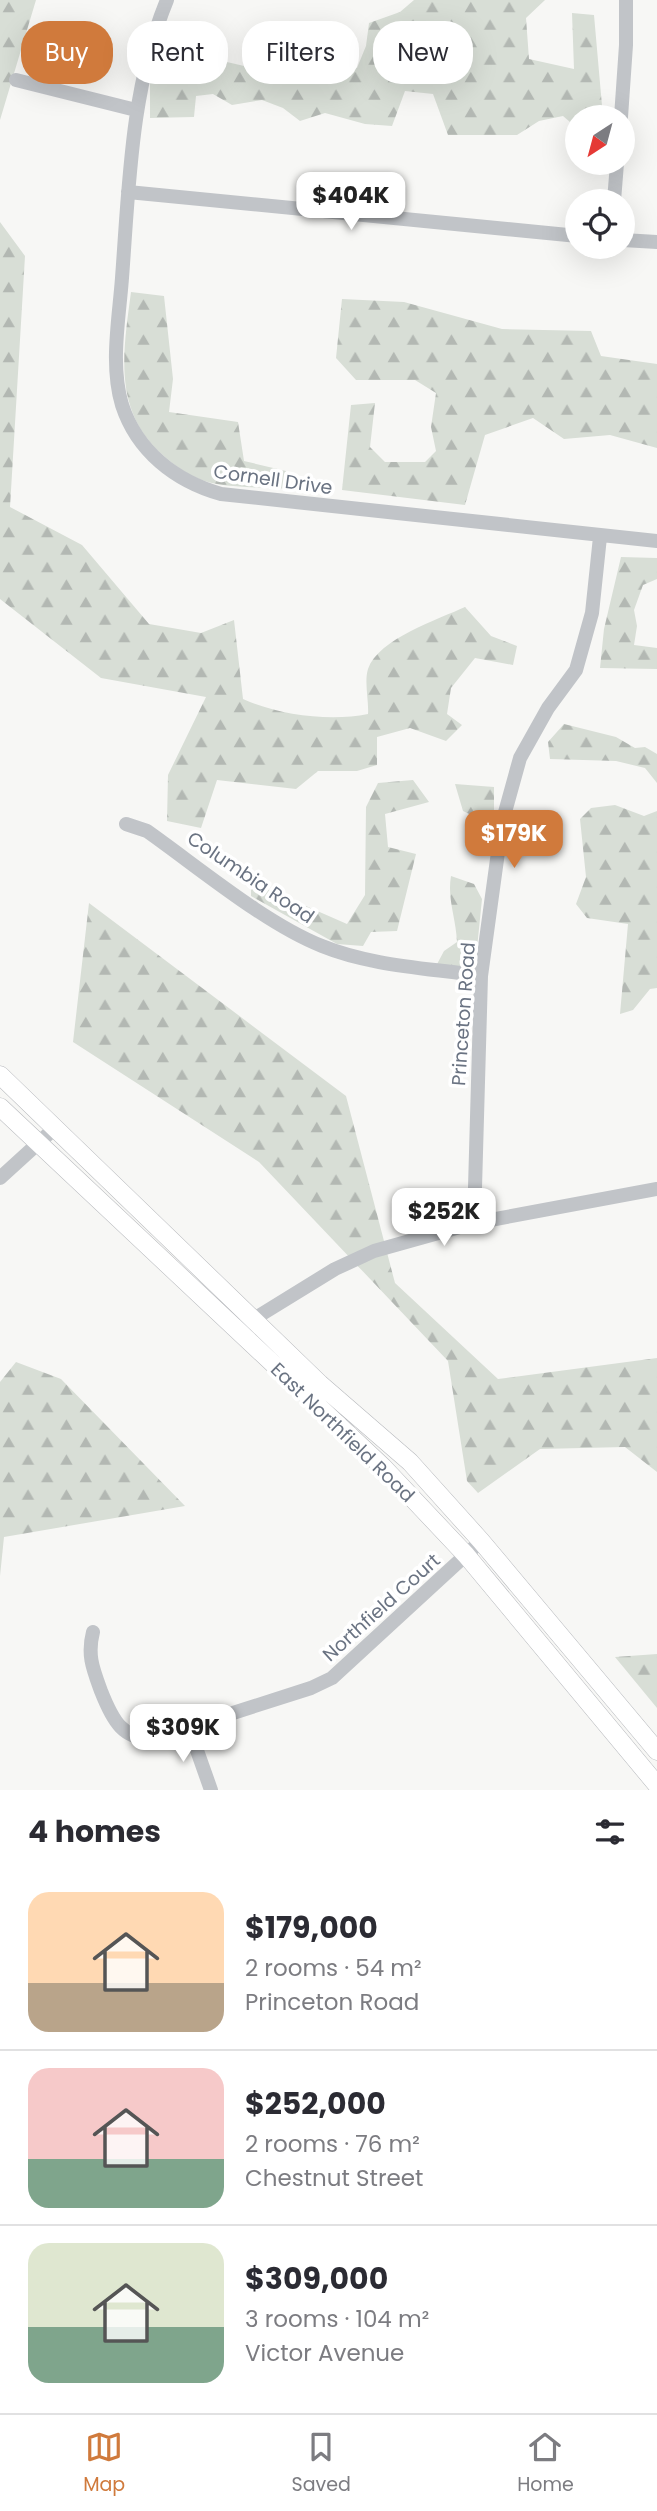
<!DOCTYPE html>
<html lang="en">
<head>
<meta charset="utf-8">
<style>
  :root { --surface:#fff; --page:#f2f2f3; --text:#2b2b33; --muted:#7c7c81; --line:#e1e1e2; --accent:#d07a3c }
  body { margin:0; font-family:Poppins,sans-serif; background:var(--page); color:var(--text); height:100vh; display:flex; flex-direction:column; font-size:26px; white-space:nowrap }
  * { box-sizing:border-box; margin:0 }
  p { font-size:23px; color:var(--muted) }
  .icon { flex:none; width:38px; height:38px; fill:none; stroke:currentColor; stroke-width:2; stroke-linecap:round; stroke-linejoin:round }
  .map { position:relative; height:1790px; overflow:hidden }
  .drawer { display:flex; flex-direction:column; background:var(--surface); flex:1 }
  .drawer>* { flex:none }
  .banner { position:absolute; left:21px; top:21px; width:616px; height:63px; display:flex; gap:14px }
  .needle { width:46px; rotate:216deg }
  .tools { position:absolute; left:565px; top:105px; display:grid; gap:14px }
  .tools a { display:grid; place-items:center; width:70px; height:70px; border-radius:50%; background:var(--surface); box-shadow:0 7px 28px #0002; font-size:35px }
  .price { position:absolute; translate:-50% -60px; padding:0 16px; border-radius:14px; background:#fff; color:#222; font-size:23px; line-height:46px; filter:drop-shadow(0 2px 4px #0008) }
  .price::after { content:''; position:absolute; left:50%; top:42px; width:21px; height:16px; margin-left:-10px; background:inherit; clip-path:polygon(0 0,100% 0,50% 100%) }
  .price.on { background:var(--accent); color:#fff }
  ul { padding:0; list-style:none }
  li { display:flex; align-items:center; gap:21px; height:175px; padding:0 28px }
  li+li { border-top:2px solid var(--line) }
  li span { display:grid; place-items:center; flex:none; width:196px; height:140px; border-radius:21px; color:#555 }
  li>.icon { margin-inline-start:auto }
  span .icon { width:84px; height:84px; fill:#fffc; stroke-width:1 }
  li b { font-size:30px }
  h2 { display:flex; justify-content:space-between; align-items:center; height:84px; padding:0 28px; font-size:30px }
  .tag { padding:0 24px; border-radius:28px; background:var(--surface); box-shadow:0 7px 28px #0002; font-size:24px; line-height:63px }
  .tag.on { background:var(--accent); color:#fff }
  .dock { display:flex; justify-content:space-around; align-items:center; height:98px; border-top:2px solid var(--line); background:var(--surface); font-size:19px; color:var(--muted) }
  .dock a { display:grid; justify-items:center; gap:4px }
  .dock .on { color:var(--accent) }
  .map>svg:first-child { display:block }
  .forest { fill:url(#forest-firs) }
  .lines { fill:none; stroke-linecap:round; stroke-linejoin:round }
  .major-casing { stroke:#b7b9bd; stroke-width:19 }
  .minor { stroke:#c1c4c8; stroke-width:14 }
  .major { stroke:#fff; stroke-width:18 }
  .labels { text-anchor:middle; stroke-width:7; stroke-linejoin:round; paint-order:stroke }
  .street-label { font-size:19px; fill:#6a7382; stroke:#fff }
</style>
</head>
<body>
<div class="map">
<svg width="657" height="1790" viewBox="0 0 657 1790">
  <defs>
    <pattern id="forest-firs" width="22" height="20" patternUnits="userSpaceOnUse" patternTransform="scale(1.75)"><rect width="22" height="20" fill="#d8ded6"/><path d="M5 1l3.5 6h-7zM16 11l3.5 6h-7z" fill="#b3b8b3"/></pattern>
  </defs>
  <rect width="100%" height="100%" fill="#f7f7f5"/>
  <path class="forest" d="M 0,0 L 36,0 L 0,120 Z
    M 414,0 L 545,0 L 526,18 L 529,59 L 574,69 L 572,13 L 594,15 L 603,117 L 578,117 L 577,128 L 563,116 L 539,121 L 517,135 L 448,135 L 433,94 L 405,91 L 392,126 L 365,124 L 325,113 L 300,121 L 283,108 L 262,100 L 232,105 L 213,94 L 196,96 L 194,117 L 150,118 L 150,72 L 188,53 L 270,72 L 309,76 L 357,68 L 366,46 L 369,23 L 400,12 Z
    M 0,222 L 25,256 L 10,507 L 82,545 L 149,624 L 201,633 L 234,620 L 243,699 C 278,715 330,722 368,714 C 369,701 364,682 368,669 C 378,639 439,619 465,607 L 491,636 L 517,646 L 513,665 L 475,658 L 451,688 L 447,714 L 462,725 L 446,741 L 410,728 L 377,737 L 377,765 L 357,771 L 318,771 L 296,789 L 217,780 L 201,828 L 167,821 L 168,775 L 206,697 L 101,678 L 0,599 Z
    M 131,292 L 164,296 L 173,379 L 169,412 L 238,422 L 244,461 L 286,471 L 287,489 C 264,487 240,488 217,484 C 197,481 180,470 165,457 C 112,412 123,353 131,292 Z
    M 342,299 L 404,302 L 502,329 L 591,331 L 601,356 L 657,364 L 657,448 L 610,435 L 564,439 L 533,418 L 485,435 L 465,505 L 342,490 L 351,405 L 375,403 L 370,447 L 385,462 L 425,462 L 436,451 L 431,427 L 436,393 L 415,380 L 356,380 L 336,358 Z
    M 621,557 L 657,558 L 657,579 L 643,585 L 634,610 L 637,626 L 634,645 L 657,648 L 657,669 L 600,668 L 604,629 Z
    M 564,724 L 616,737 L 635,748 L 645,747 L 657,754 L 657,783 L 645,768 L 616,761 L 550,759 L 548,742 Z
    M 413,780 L 429,802 L 385,814 L 388,847 L 416,854 L 397,931 L 371,932 L 363,946 L 337,944 L 251,896 L 251,882 L 347,924 L 365,895 L 366,807 L 378,783 Z
    M 455,784 L 494,787 L 494,826 L 463,811 Z
    M 615,805 L 644,816 L 657,811 L 657,988 L 650,989 L 633,1010 L 620,1014 L 628,924 L 587,918 L 576,904 L 586,877 L 580,819 L 591,808 Z
    M 451,876 L 474,884 L 482,899 L 475,968 L 436,966 L 444,951 L 457,942 C 456,918 447,899 451,876 Z
    M 89,903 L 346,1096 L 395,1283 L 498,1379 L 657,1358 L 657,1472 L 625,1447 L 540,1449 L 478,1493 L 467,1481 L 448,1361 L 259,1162 L 73,1042 Z
    M 16,1362 L 61,1379 L 185,1506 L 4,1537 L 0,1576 L 0,1382 Z
    M 657,1654 L 657,1708 L 615,1657 Z"/>
  <g class="lines">
    <defs>
      <path id="major" d="M 0,1075 L 320,1384 L 410,1462 L 481,1541 L 657,1751
        M 0,1107 L 383,1467 L 466,1555 L 657,1785"/>
    </defs>
    <use href="#major" class="major-casing"/>
    <path class="minor" d="M 167,0 C 131,87 129,185 122,278 C 119,319 110,365 122,405 C 137,451 175,481 221,494 L 657,541
      M 16,80 L 136,110
      M 621,117 L 626,45 L 626,0
      M 128,192 L 578,236
      M 614,201 L 617,163
      M 623,240 L 657,242
      M 126,824 L 147,831 C 198,867 266,924 322,946 C 371,966 429,968 481,976
      M 0,1178 L 56,1127
      M 474,1223 L 481,976 L 502,823 L 520,758 L 548,708 L 576,670 L 592,613 L 600,537
      M 244,1325 L 335,1269 L 374,1251 L 474,1223 L 657,1189
      M 93,1632 C 87,1655 93,1669 101,1691 C 112,1719 123,1743 158,1737 L 311,1688 L 332,1678 L 481,1541
      M 188,1725 L 211,1790"/>
    <use href="#major" class="major"/>
  </g>
  <g class="labels">
    <g class="street-label">
      <text transform="translate(273 479) rotate(8)" y="7">Cornell Drive</text>
      <text transform="translate(251 877) rotate(34)" y="7">Columbia Road</text>
      <text transform="translate(463 1014) rotate(-86)" y="7">Princeton Road</text>
      <text transform="translate(343 1432) rotate(44)" y="7">East Northfield Road</text>
      <text transform="translate(381 1607) rotate(-42)" y="7">Northfield Court</text>
    </g>
  </g>
</svg>
<div class="tools">
<a><svg class="needle" viewBox="-14 -14 28 28"><path d="M0-13l5 13h-10z" fill="#e53935"/><path d="M0 13l5-13h-10z" fill="#7c7c81"/></svg></a>
<a><svg class="icon" aria-label="locate" viewBox="0 0 24 24"><circle cx="12" cy="12" r="6"/><path d="M12 2v4M12 18v4M2 12h4M18 12h4"/></svg></a>
</div>
<b class="price" style="left:351px;top:232px">$404K</b>
<b class="price on" style="left:514px;top:870px">$179K</b>
<b class="price" style="left:444px;top:1248px">$252K</b>
<b class="price" style="left:183px;top:1764px">$309K</b>
<div class="banner">
<a class="tag on">Buy</a>
<a class="tag">Rent</a>
<a class="tag">Filters</a>
<a class="tag">New</a>
</div>
</div>
<section class="drawer">
<h2>4 homes<svg class="icon" aria-label="filters" viewBox="0 0 24 24"><path d="M4 7h16M4 17h16"/><circle cx="9" cy="7" r="2"/><circle cx="15" cy="17" r="2"/></svg></h2>
<ul>
<li><span style="background:linear-gradient(#ffd9b3 65%,#b9a48a 0)"><svg class="icon" aria-label="home" viewBox="0 0 24 24"><path d="M3 11l9-7 9 7M6 9v11h12V9"/></svg></span><div><b>$179,000</b><p>2 rooms · 54 m²</p><p>Princeton Road</p></div></li>
<li><span style="background:linear-gradient(#f6c9c9 65%,#7fa58c 0)"><svg class="icon" aria-label="home" viewBox="0 0 24 24"><path d="M3 11l9-7 9 7M6 9v11h12V9"/></svg></span><div><b>$252,000</b><p>2 rooms · 76 m²</p><p>Chestnut Street</p></div></li>
<li><span style="background:linear-gradient(#dfe7d0 60%,#7fa58c 0)"><svg class="icon" aria-label="home" viewBox="0 0 24 24"><path d="M3 11l9-7 9 7M6 9v11h12V9"/></svg></span><div><b>$309,000</b><p>3 rooms · 104 m²</p><p>Victor Avenue</p></div></li>
</ul>
</section>
<nav class="dock">
<a class="on"><svg class="icon" aria-label="map" viewBox="0 0 24 24"><path d="M3 6l6-2 6 2 6-2v14l-6 2-6-2-6 2zM9 4v14M15 6v14"/></svg>Map</a>
<a><svg class="icon" aria-label="saved" viewBox="0 0 24 24"><path d="M7 4h10v16l-5-4-5 4z"/></svg>Saved</a>
<a><svg class="icon" aria-label="home" viewBox="0 0 24 24"><path d="M3 11l9-7 9 7M6 9v11h12V9"/></svg>Home</a>
</nav>
</body>
</html>
